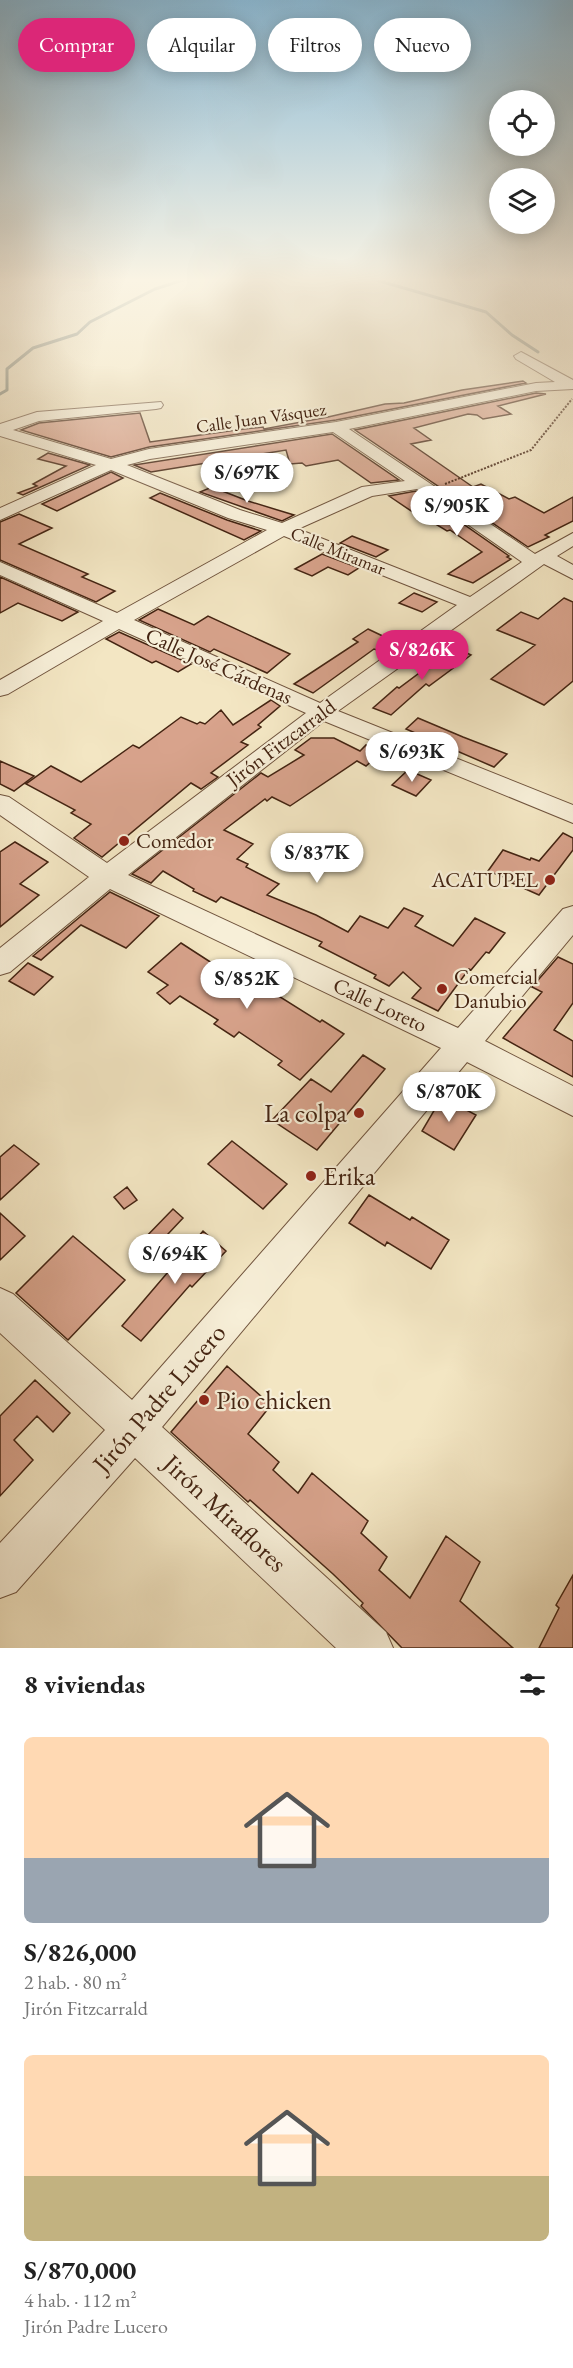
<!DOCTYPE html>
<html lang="es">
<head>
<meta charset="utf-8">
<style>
  :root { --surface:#fff; --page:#f6f6f6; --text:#222; --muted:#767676; --accent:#db2777 }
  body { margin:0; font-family:"EB Garamond",serif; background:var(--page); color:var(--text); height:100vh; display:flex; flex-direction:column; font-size:22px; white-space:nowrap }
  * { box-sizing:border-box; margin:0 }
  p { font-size:20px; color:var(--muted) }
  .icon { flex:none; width:33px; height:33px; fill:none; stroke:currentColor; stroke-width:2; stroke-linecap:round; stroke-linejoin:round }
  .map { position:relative; height:1648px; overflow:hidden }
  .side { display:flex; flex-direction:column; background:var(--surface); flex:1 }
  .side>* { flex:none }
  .top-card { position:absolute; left:18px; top:18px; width:537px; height:54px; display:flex; gap:12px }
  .tools { position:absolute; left:489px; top:90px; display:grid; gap:12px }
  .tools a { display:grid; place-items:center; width:66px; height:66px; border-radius:50%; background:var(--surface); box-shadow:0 3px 15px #0003; font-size:30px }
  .price { position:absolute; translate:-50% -51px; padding:0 14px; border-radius:21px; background:#fff; color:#222; font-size:20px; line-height:39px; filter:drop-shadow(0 2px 3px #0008) }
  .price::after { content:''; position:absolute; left:50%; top:36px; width:18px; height:14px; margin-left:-9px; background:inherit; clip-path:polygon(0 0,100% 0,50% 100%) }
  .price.selected { background:var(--accent); color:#fff }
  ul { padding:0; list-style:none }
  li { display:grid; align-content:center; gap:12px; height:318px; padding:0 24px }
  li span { display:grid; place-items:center; height:186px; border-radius:9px; color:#555 }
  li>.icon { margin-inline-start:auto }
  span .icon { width:108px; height:108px; fill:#fffc; stroke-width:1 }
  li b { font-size:26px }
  h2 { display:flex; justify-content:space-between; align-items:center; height:72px; padding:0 24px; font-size:26px }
  .chip { padding:0 21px; border-radius:27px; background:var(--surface); box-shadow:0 3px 15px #0003; font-size:21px; line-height:54px }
  .chip.selected { background:var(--accent); color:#fff }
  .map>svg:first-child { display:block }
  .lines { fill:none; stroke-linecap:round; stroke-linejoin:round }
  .stream { stroke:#788174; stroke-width:3 }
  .building { fill:#d8a38c; stroke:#442412; stroke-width:1.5 }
  .minor-casing { stroke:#70543e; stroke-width:2 }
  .path { stroke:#442412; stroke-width:2; stroke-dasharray:2 1.5; stroke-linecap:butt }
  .minor { fill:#f7efd8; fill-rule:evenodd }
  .poi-dot { fill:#8f2418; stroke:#f7efd8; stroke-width:2 }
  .labels { text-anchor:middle; stroke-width:4.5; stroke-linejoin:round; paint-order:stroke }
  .far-street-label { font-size:18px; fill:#442412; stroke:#f7efd8 }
  .street-label { font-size:21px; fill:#442412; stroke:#f7efd8 }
  .poi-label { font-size:21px; fill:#442412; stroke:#f7efd8; text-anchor:start }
  .near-poi-label { font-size:26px; fill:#442412; stroke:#f7efd8; text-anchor:start }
  .near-street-label { font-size:26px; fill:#442412; stroke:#f7efd8 }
</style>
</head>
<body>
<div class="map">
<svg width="573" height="1648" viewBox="0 0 573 1648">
  <rect width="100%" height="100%" fill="#f3e6c3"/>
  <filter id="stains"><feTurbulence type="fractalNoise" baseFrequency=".00333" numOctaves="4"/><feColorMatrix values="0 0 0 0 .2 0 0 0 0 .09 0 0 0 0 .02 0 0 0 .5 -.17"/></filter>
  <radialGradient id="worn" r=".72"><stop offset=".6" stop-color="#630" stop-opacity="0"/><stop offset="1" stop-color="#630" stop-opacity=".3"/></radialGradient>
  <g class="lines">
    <path class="stream" d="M 373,279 L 486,312 L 512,335 L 538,352
      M 0,394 L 7,390 L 7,369 L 33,348 L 77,334 L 90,322 L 155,289 L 186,279"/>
  </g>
  <path class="building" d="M 523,381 L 526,383 L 336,420 L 149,447 L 111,457 L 21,430 L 39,423 L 140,413 L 150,442 L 244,429 L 263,427 L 264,429 L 328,417 L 385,404 L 404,403 L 462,390 Z
    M 536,393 L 546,394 L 498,406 L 511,414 L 483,419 L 477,415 L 468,414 L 414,428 L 431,440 L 411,444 L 473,487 L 481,484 L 509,499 L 515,497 L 544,513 L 573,497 L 573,521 L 545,535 L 549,537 L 528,547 L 355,430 Z
    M 332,434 L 399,480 L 371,483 L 338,460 L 306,466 L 302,463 L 290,464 L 286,450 L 151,472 L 134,465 Z
    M 48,453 L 90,465 L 23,495 L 18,493 L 37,486 L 33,484 L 66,466 L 38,459 Z
    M 111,472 L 123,478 L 57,511 L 42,504 Z
    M 212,487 L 248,501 L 294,515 L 282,521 L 200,492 Z
    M 416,491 L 509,556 L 507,557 L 511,559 L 473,583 L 448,574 L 482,552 L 450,530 L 447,531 L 429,520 L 426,521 L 389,496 Z
    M 160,493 L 227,520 L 261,531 L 244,540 L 150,498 Z
    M 19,514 L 52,528 L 19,544 L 88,574 L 82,577 L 115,591 L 96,602 L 0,560 L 0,522 Z
    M 352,536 L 388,550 L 376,557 L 340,543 Z
    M 322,554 L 359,568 L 348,575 L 328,567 L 312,576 L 295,569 Z
    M 0,577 L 78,612 L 62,621 L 18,603 L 0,613 Z
    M 414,593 L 437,602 L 422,612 L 399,603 Z
    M 564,598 L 573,602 L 573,681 L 544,705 L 491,679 L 535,645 L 497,630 L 521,612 L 538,619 Z
    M 158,609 L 194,625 L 208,616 L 290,654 L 267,673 L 214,649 L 210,652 L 139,620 Z
    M 368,629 L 391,640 L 377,650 L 374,649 L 313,693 L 294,684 L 358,642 L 353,639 Z
    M 119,632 L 191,664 L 178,672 L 156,661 L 152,663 L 106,639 Z
    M 454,647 L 471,655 L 429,686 L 426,684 L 391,715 L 373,708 L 397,687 L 399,688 Z
    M 271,700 L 280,706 L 258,725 L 261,727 L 241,742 L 248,745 L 211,773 L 218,777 L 201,789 L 191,783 L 102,857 L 74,838 L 91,824 L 71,813 L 75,810 L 26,784 L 51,766 L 81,782 L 133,745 L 139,748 L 181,717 L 197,724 L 200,722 L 205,724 L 221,710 L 233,725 Z
    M 418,718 L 463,737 L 507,754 L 494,767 L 406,729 Z
    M 311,738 L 334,738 L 360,751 L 366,745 L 382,752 L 366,766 L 357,761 L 290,806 L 272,797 L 267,801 L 265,799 L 224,830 L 253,844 L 237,859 L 248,864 L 246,867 L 279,884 L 267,895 L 316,915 L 348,932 L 360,916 L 388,928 L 404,908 L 423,916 L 415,926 L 453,946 L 475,918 L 505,933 L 489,953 L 486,952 L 471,970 L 469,969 L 438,1011 L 412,998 L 421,988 L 403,972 L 389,986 L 374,978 L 376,975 L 319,946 L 322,942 L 221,897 L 216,902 L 193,891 L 194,889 L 163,871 L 151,883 L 132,874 L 261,773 L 268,777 L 304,755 L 295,750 Z
    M 0,761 L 34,776 L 14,791 L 0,784 Z
    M 408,770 L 431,780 L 416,796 L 392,785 Z
    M 563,833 L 573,838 L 573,850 L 539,895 L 512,883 L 514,881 L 488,871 L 503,850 L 530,860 L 531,858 L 539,861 Z
    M 15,842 L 48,862 L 20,884 L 39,895 L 0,927 L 0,852 Z
    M 110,892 L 159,916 L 126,948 L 81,925 L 41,960 L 33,956 Z
    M 181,943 L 252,989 L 258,983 L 320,1022 L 322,1020 L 344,1034 L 300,1080 L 278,1065 L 282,1061 L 239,1032 L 234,1037 L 214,1024 L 218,1020 L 180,996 L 170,1004 L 157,993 L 168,985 L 148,972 Z
    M 558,957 L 573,964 L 573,1003 L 554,1030 L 573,1041 L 573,1077 L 503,1038 L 542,992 L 532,987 Z
    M 28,963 L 53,977 L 34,995 L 9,981 Z
    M 363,1055 L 385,1069 L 317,1150 L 272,1120 L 311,1079 L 331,1092 Z
    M 442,1097 L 476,1115 L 454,1150 L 422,1131 Z
    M 232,1141 L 287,1184 L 263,1209 L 208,1164 Z
    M 14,1145 L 39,1164 L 0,1200 L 0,1157 Z
    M 127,1187 L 137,1200 L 124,1209 L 114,1197 Z
    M 369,1195 L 410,1220 L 412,1217 L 449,1240 L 431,1269 L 387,1242 L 385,1246 L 349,1223 Z
    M 173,1209 L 183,1218 L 152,1251 L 141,1242 Z
    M 0,1213 L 25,1236 L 0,1260 Z
    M 203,1231 L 226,1251 L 192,1287 L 190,1285 L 141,1341 L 122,1326 Z
    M 73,1236 L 125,1280 L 68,1340 L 16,1293 Z
    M 227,1366 L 271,1405 L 248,1434 L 279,1462 L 273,1470 L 298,1493 L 312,1473 L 368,1521 L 361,1533 L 387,1557 L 379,1570 L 410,1598 L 446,1536 L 480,1562 L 460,1601 L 513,1648 L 402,1648 L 361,1606 L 363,1603 L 333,1574 L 250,1500 L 248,1502 L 171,1432 Z
    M 35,1380 L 70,1413 L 53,1432 L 37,1416 L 14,1440 L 33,1460 L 0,1496 L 0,1416 Z
    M 573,1575 L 573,1648 L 539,1648 L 559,1608 L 556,1605 Z"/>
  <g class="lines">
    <defs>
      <path id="minor" d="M 521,352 L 573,380 L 573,389 L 536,391 L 349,429 L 535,554 L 573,533 L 573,546 L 557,556 L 573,565 L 573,579 L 544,564 L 338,711 L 573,805 L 573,823 L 324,721 L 128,875 L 458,1028 L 563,909 L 573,906 L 573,935 L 485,1041 L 573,1086 L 573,1116 L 467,1062 L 162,1427 L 386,1632 L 393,1648 L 336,1648 L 135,1458 L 16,1592 L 0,1598 L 0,1543 L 105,1430 L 0,1333 L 0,1288 L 13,1294 L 132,1400 L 441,1048 L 110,889 L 10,972 L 0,975 L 0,948 L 89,877 L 0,815 L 0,795 L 9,797 L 107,863 L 306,713 L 119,629 L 8,694 L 0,696 L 0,680 L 103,621 L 0,575 L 0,562 L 117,613 L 267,530 L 228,518 L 111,470 L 0,520 L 0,508 L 96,465 L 0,436 L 0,424 L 37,412 L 161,402 L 163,405 L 161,408 L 156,409 L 39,421 L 13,430 L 111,459 L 149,449 L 336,422 L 536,383 L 555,382 L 516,359 L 514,356 ZM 333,432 L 405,481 L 362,487 L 282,523 L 240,510 L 127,465 L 150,459 ZM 417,489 L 522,562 L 470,597 L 298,529 L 372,496 ZM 284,536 L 457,605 L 320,703 L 134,620 Z"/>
    </defs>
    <use href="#minor" class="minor-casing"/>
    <path class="path" d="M 445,484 L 531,450 L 572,399"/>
    <use href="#minor" class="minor"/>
  </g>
  <linearGradient id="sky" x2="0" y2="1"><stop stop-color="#89b8d4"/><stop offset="0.55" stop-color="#faf4e4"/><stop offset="1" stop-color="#faf4e4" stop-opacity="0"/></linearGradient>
  <rect width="573" height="509" fill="url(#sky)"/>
  <g class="poi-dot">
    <circle cx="124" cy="841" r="6"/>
    <circle cx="550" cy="880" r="6"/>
    <circle cx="442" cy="989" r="6"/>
    <circle cx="359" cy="1113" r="6"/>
    <circle cx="311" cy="1176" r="6"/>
    <circle cx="204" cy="1400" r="6"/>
  </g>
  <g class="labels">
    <g class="far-street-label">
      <text transform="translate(261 418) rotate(-8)" y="6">Calle Juan Vásquez</text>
      <text transform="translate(338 551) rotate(22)" y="6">Calle Miramar</text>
    </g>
    <g class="street-label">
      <text transform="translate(219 666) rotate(24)" y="7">Calle José Cárdenas</text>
      <text transform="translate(281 743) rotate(-37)" y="7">Jirón Fitzcarrald</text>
      <text transform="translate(380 1005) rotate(25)" y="7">Calle Loreto</text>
    </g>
    <g class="poi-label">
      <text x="136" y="848">Comedor</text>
      <text x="538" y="887" text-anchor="end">ACATUPEL</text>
      <text x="454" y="984">Comercial<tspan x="454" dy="24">Danubio</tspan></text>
    </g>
    <g class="near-poi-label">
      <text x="347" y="1122" text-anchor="end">La colpa</text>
      <text x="323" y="1185">Erika</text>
      <text x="216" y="1409">Pio chicken</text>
    </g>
    <g class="near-street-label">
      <text transform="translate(159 1398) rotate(-49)" y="9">Jirón Padre Lucero</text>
      <text transform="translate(225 1513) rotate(43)" y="9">Jirón Miraflores</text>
    </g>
  </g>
  <rect width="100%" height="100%" filter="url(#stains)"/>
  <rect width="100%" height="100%" fill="url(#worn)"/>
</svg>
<div class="tools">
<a><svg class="icon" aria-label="locate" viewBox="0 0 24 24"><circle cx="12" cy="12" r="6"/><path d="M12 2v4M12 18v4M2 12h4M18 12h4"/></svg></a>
<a><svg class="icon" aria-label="layers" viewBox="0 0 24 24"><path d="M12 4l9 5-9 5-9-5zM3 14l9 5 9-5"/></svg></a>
</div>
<b class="price" style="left:247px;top:504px">S/697K</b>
<b class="price" style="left:457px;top:537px">S/905K</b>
<b class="price selected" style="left:422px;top:681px">S/826K</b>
<b class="price" style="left:412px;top:783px">S/693K</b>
<b class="price" style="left:317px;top:884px">S/837K</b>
<b class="price" style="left:247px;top:1010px">S/852K</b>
<b class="price" style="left:449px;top:1123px">S/870K</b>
<b class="price" style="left:175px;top:1285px">S/694K</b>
<div class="top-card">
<a class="chip selected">Comprar</a>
<a class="chip">Alquilar</a>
<a class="chip">Filtros</a>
<a class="chip">Nuevo</a>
</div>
</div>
<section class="side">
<h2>8 viviendas<svg class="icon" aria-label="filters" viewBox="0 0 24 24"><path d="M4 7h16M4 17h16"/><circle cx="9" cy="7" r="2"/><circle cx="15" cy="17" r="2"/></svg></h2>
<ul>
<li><span style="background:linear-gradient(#ffd9b3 65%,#9aa5b1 0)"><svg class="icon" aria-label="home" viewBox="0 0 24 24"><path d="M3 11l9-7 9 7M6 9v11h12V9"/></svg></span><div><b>S/826,000</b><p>2 hab. · 80 m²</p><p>Jirón Fitzcarrald</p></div></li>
<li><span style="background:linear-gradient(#ffd9b3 65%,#c2b280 0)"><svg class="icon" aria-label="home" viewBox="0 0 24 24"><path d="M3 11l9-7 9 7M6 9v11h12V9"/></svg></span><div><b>S/870,000</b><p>4 hab. · 112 m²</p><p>Jirón Padre Lucero</p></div></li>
</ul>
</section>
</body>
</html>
